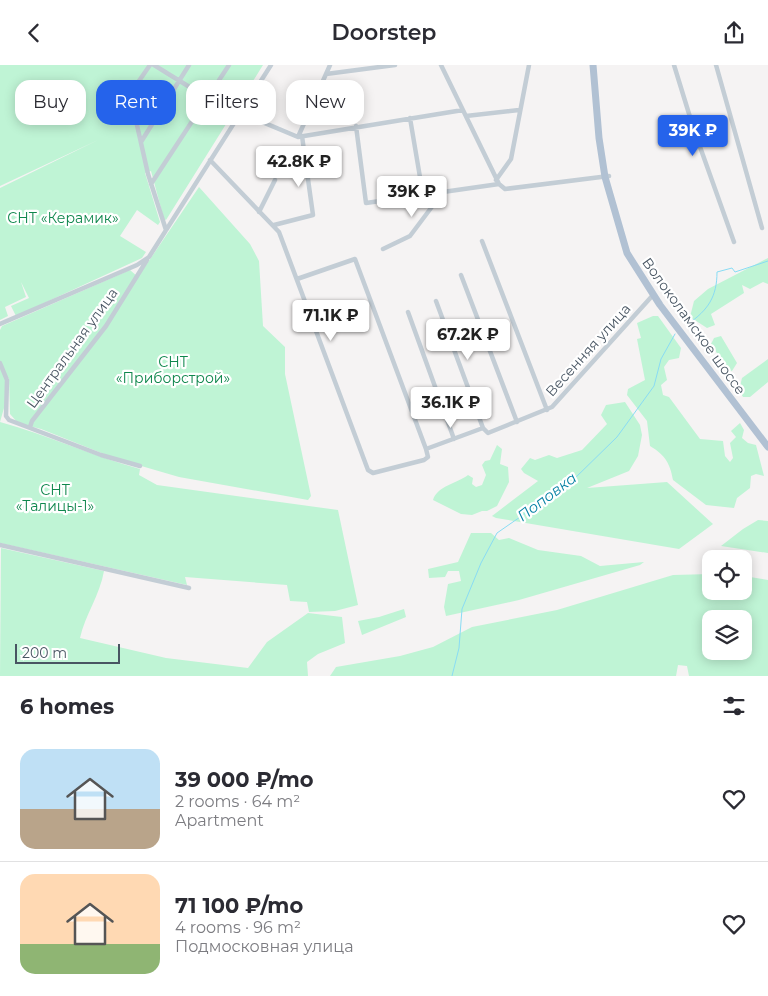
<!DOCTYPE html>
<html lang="en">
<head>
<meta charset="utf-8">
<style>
  :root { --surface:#fff; --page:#f2f2f3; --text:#2b2b33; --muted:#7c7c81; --line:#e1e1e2; --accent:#2563eb }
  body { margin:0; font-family:Montserrat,sans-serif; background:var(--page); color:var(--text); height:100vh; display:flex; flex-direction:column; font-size:19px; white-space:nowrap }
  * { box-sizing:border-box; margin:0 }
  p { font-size:16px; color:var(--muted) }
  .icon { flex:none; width:28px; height:28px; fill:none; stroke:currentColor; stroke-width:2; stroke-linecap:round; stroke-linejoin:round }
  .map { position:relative; height:611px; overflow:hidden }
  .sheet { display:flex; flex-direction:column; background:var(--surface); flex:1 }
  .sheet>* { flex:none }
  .banner { position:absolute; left:15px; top:15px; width:500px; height:45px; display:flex; gap:10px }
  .fabs { position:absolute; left:702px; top:485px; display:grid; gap:10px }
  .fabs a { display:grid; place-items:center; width:50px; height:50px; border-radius:10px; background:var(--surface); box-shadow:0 2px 12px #0003; font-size:25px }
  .scale { position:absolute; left:15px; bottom:12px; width:105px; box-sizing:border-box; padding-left:5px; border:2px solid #485562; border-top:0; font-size:14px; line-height:18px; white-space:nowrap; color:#485562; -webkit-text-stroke:4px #fff; paint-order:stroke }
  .price { position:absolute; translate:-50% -42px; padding:0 11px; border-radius:5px; background:#fff; color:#222; font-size:16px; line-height:32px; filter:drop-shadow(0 1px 2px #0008) }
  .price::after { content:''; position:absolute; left:50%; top:30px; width:15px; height:11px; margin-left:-8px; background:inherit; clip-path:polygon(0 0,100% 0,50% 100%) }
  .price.on { background:var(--accent); color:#fff }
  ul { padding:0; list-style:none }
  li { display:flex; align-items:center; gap:15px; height:125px; padding:0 20px }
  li+li { border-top:1px solid var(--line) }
  li span { display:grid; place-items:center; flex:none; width:140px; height:100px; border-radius:15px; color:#555 }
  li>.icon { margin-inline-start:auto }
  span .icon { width:60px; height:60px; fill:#fffc; stroke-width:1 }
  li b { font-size:21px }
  h2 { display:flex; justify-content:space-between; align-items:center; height:60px; padding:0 20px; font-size:21px }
  .pill { padding:0 18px; border-radius:15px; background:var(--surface); box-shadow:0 2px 12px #0003; font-size:18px; line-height:45px }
  .pill.on { background:var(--accent); color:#fff }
  header { display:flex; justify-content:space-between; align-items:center; height:65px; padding:0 20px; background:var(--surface); font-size:22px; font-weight:600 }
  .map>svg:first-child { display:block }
  .green { fill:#bff4d5; fill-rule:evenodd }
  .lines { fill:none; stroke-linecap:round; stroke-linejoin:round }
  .stream { stroke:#89dcf4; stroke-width:1 }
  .street { stroke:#c3cdd5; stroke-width:4.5 }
  .primary { stroke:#b1c1d3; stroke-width:7 }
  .labels { text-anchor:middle; stroke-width:4.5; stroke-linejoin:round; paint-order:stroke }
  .park-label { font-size:14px; fill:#0f874d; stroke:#fff }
  .street-label { font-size:14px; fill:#485562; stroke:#fff }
  .water-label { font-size:15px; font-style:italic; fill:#037fa3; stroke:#fff }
</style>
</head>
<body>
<header><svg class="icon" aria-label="back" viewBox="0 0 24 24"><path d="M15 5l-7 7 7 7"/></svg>Doorstep<svg class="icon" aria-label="share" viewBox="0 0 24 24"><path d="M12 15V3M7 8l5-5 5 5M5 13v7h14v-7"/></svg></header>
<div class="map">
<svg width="768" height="611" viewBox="0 0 768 611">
  <rect width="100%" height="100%" fill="#f5f3f3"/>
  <path class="green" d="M 0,0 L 263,0 L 166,155 L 164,154 L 151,106 L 145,108 L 160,157 L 158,160 L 137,145 L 120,171 L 146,187 L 142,193 L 16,251 L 11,241 L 29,233 L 21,217 L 26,232 L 5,242 L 8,251 L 0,255 L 0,123 L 98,75 L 0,121 Z
    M 199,122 L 250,179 L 259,196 L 263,261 L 285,282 L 285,309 L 311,431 L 308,435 L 179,412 L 114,393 L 41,364 L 18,358 L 10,349 L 9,313 L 6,313 L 6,336 L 0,357 L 0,265 L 2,261 L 130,205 L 138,212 Z
    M 768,193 L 768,219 L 763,217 L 750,224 L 742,220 L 744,228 L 711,249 L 715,260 L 707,263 L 690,252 L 694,236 L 708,224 Z
    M 653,251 L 658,251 L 681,283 L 679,293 L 669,295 L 664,302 L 667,315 L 661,320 L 663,330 L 669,332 L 700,374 L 723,376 L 725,391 L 730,397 L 733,393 L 730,378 L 736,372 L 731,366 L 740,358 L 744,365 L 742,373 L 748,378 L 756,380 L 764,411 L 756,409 L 751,411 L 750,423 L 737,433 L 734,443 L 706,440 L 673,415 C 670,398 665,390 650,381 L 647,356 L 627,330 L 628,324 L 645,315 L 637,274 L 641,273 L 637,258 Z
    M 721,271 L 737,298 L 732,306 L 728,305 L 711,279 L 714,273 Z
    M 768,294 L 768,317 L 750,332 L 743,332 L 739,325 L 742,313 Z
    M 625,337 L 640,360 L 642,370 L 638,391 L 629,406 L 587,423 L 667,417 L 713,459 L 679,484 L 496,453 L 492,451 L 538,416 L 524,408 L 521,404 L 530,393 L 535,395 L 549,390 L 557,393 L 582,385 L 607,359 L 601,350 L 606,340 Z
    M 0,357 C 48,370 92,391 140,404 L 139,410 L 157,420 L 338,445 L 358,540 L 335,546 L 309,547 L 307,537 L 290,536 L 287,520 L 185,512 L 187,520 L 0,478 Z
    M 497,380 L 502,384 L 500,399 L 508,402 L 509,417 L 497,441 L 487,446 L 482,446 L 472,450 L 461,449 L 433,435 C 437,421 458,418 468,410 L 473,413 L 472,419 L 476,422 L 482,420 L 486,410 L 482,400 L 485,396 L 490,395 Z
    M 758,455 L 768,456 L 768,488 L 721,481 L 743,464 Z
    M 471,468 L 491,468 L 499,475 L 509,473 L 538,485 L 581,491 L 600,501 L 644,497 L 640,500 L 519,535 L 446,551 L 444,542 L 448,519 L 461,516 L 459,506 L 448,506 L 445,512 L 429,513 L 428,504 L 458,497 Z
    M 1,483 L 104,506 C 100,530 85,550 80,573 L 166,593 L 248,603 L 267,577 L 308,548 L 342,552 L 345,578 L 318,589 L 307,597 L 308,611 L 0,611 Z
    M 711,509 L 711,526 L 744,526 L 744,511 L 768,515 L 768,611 L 689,611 L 687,601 L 678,600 L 676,611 L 330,611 L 336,602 L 400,591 L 433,582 L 472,562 L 557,545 L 673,510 ZM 711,554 L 744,554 L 744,586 L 711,586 Z
    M 404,544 L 406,552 L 362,570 L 358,556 L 379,552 Z"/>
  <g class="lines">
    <path class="stream" d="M 688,259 C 708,245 717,232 717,207 L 732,203 L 735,207 L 768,196
      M 452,611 L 459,583 L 462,544 L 481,498 L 497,468 L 572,416 L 617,372 L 654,321 L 661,294 L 675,269"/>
    <path class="street" d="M 150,0 L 130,29 L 148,109 L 166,165
      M 154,0 L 238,52
      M 441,0 L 499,119
      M 674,0 L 694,65 L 734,177
      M 716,0 L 762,163
      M 326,9 L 395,0
      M 241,48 L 298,72 L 463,45
      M 466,51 L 519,45
      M 410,53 L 423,130
      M 356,61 L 366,138 L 499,119 L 505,124 L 609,111
      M 298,72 L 330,0
      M 141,77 L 189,0
      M 210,95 L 279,167 L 368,405 L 373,408 L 424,395 L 428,392 L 426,384 L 355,194 L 297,214
      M 496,115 L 511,94 L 529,0
      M 151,119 L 229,0
      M 259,147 L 275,115
      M 274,160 L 313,150 L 302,71
      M 482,176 L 547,345
      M 383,184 L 410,171 L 443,127
      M 461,210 L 517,357
      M 436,236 L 483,363 L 488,368 L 552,342 L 653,230
      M 408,247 L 454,374
      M 0,259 L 137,200 L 149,192 L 271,0
      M 0,298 L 7,315 L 6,351 L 9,355 L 101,390 L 140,401
      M 30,362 L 32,356 L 106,261 L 147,195
      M 426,384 L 483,363
      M 0,480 L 189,523"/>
    <path class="primary" d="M 593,0 L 599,73 L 605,112 L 627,188 L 660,240 L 768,382"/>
  </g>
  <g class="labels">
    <g class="park-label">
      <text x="63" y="158">СНТ «Керамик»</text>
      <text x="173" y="302">СНТ<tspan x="173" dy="16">«Приборстрой»</tspan></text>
      <text x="55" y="430">СНТ<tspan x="55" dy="16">«Талицы-1»</tspan></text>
    </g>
    <g class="street-label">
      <text transform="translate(694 261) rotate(54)" y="5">Волоколамское шоссе</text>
      <text transform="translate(72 283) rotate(-54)" y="5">Центральная улица</text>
      <text transform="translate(588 285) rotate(-48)" y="5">Весенняя улица</text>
    </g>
    <g class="water-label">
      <text transform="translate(547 432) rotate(-37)" y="5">Поповка</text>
    </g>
  </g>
</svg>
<div class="fabs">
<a><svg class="icon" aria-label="locate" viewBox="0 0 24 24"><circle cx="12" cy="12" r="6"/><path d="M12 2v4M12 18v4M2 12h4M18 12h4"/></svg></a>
<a><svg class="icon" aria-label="layers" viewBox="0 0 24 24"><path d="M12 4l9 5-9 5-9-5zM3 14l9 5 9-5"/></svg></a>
</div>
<div class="scale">200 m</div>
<b class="price on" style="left:693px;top:92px">39K ₽</b>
<b class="price" style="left:299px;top:123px">42.8K ₽</b>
<b class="price" style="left:412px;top:153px">39K ₽</b>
<b class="price" style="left:331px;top:277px">71.1K ₽</b>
<b class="price" style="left:468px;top:296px">67.2K ₽</b>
<b class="price" style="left:451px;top:364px">36.1K ₽</b>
<div class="banner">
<a class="pill">Buy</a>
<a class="pill on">Rent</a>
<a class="pill">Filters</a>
<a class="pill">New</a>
</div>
</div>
<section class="sheet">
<h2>6 homes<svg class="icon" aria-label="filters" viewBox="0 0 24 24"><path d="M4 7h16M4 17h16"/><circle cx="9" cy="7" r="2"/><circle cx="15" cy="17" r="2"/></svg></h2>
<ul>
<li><span style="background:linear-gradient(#bfe0f5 60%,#b9a48a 0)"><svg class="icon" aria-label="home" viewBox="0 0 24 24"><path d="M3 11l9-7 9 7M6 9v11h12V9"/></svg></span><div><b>39 000 ₽/mo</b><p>2 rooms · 64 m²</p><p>Apartment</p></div><svg class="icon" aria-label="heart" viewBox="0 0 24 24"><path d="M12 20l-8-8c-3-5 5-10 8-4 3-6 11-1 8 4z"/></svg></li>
<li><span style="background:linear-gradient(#ffd9b3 70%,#8fb573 0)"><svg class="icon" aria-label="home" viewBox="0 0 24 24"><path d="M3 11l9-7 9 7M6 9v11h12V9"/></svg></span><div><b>71 100 ₽/mo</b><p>4 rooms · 96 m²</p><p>Подмосковная улица</p></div><svg class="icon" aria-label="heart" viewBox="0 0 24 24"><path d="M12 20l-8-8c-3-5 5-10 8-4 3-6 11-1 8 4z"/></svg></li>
</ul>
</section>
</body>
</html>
